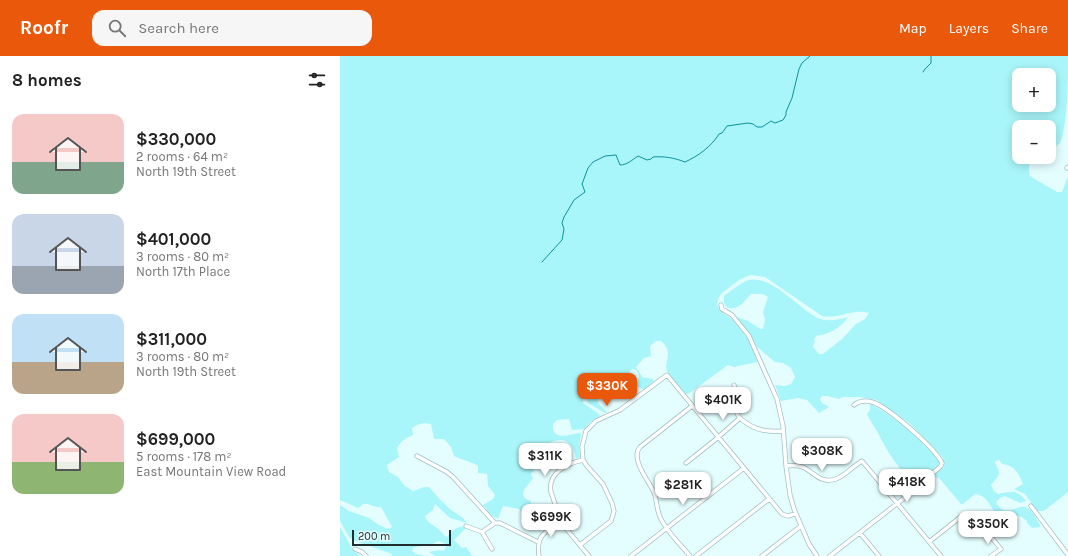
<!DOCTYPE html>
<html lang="en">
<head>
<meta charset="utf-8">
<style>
  :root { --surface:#fff; --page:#f6f6f6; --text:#222; --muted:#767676; --accent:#ea580c }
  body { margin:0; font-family:Karla,sans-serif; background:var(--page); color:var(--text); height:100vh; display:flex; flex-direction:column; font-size:15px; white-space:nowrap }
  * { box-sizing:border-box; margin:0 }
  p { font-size:13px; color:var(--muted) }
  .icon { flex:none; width:22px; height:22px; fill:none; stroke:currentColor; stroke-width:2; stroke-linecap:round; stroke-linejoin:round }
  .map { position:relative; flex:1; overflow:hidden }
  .sheet { display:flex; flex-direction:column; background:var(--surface); width:340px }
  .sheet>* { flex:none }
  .fabs { position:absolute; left:672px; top:12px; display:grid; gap:8px }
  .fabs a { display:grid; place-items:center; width:44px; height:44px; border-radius:8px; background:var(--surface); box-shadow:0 2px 10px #0003; font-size:20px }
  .scale { position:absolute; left:12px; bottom:10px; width:99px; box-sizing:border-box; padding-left:4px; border:2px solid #212d2e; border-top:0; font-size:11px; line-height:14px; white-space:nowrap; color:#212d2e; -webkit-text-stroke:3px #e4feff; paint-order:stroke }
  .price { position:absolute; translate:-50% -34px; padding:0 9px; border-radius:8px; background:#fff; color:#222; font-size:13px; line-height:26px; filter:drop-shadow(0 1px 2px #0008) }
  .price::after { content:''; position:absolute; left:50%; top:24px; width:12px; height:9px; margin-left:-6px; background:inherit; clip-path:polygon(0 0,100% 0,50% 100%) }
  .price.selected { background:var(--accent); color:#fff }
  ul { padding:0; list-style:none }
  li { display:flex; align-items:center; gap:12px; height:100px; padding:0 12px }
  li span { display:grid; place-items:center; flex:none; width:112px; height:80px; border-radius:12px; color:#555 }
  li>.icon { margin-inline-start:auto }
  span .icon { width:48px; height:48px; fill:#fffc; stroke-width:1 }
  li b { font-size:17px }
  h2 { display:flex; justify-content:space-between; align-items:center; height:48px; padding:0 12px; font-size:17px }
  header { display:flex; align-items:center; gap:24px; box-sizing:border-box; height:56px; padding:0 20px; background:var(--accent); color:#fff }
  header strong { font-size:19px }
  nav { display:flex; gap:22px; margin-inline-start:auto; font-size:14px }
  .search { width:280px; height:36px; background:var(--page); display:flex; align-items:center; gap:10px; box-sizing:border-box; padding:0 14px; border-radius:12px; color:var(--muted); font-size:15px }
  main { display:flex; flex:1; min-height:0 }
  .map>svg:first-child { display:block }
  .green { fill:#a9f6fa; fill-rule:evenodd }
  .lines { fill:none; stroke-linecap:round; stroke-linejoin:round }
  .stream { stroke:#0e9299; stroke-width:1 }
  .minor-casing { stroke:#a0bfc1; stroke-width:5 }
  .minor { stroke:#fff; stroke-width:3.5 }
</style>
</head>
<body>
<header>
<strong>Roofr</strong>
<div class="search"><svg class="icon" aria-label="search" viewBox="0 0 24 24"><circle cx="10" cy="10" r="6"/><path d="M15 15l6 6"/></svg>Search here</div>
<nav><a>Map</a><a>Layers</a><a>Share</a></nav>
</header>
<main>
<section class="sheet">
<h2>8 homes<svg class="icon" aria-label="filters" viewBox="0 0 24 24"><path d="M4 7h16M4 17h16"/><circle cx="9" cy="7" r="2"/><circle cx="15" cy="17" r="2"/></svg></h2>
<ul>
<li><span style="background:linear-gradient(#f6c9c9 60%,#7fa58c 0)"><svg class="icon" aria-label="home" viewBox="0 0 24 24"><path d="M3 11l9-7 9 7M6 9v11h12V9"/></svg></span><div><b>$330,000</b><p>2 rooms · 64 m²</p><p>North 19th Street</p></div></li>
<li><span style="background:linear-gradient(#c9d6e8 65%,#9aa5b1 0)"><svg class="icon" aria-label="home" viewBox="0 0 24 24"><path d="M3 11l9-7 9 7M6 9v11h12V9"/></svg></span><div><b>$401,000</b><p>3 rooms · 80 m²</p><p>North 17th Place</p></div></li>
<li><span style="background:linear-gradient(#bfe0f5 60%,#b9a48a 0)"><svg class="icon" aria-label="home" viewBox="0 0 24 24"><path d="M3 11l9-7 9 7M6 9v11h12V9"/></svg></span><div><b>$311,000</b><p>3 rooms · 80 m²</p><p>North 19th Street</p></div></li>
<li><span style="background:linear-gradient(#f6c9c9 60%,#8fb573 0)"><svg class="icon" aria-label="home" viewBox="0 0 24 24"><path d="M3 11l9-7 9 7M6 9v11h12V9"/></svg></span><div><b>$699,000</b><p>5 rooms · 178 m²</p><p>East Mountain View Road</p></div></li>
</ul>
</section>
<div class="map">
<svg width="728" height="500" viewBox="0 0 728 500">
  <rect width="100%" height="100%" fill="#e4feff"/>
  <path class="green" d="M 0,0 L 728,0 C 728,22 728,69 720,87 C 717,90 713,92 709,94 L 709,71 L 679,71 L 679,101 L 694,101 L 691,103 C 689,108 688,114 690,120 L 717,136 L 722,136 L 728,120 L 728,436 L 704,455 L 697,455 L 685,438 L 674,433 L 683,428 C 678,417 675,409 662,408 L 659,404 L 656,405 L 655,407 C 662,419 659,419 651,429 L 654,435 L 658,438 C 670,435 678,433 686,445 L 680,447 C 675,444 670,443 665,440 L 660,442 L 656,446 C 666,466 679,444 689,453 C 693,456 697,464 700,469 L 700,471 L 692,472 L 687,467 L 687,465 C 672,452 661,463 649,474 L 646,467 L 655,457 C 650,449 646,439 635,438 L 623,448 L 621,448 L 599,422 L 592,421 L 604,411 L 603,402 L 586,384 L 569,367 L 537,344 L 520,341 L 503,341 L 499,343 L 487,340 L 482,340 L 480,343 L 482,347 L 489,351 L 479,357 L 467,344 L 458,342 L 441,345 L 435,329 L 445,330 L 451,328 L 455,321 L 451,312 L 443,307 L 435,306 L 417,291 L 410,278 L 398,264 L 397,261 L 408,265 L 421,273 L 423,273 L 425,264 L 423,256 L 428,241 L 423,238 L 411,238 C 408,241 405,245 402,248 C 393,255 382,254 384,240 C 391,235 399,228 406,225 C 430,216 458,253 478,262 C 487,266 498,264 508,261 C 500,273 489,278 476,280 L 474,284 L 475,285 L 473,291 L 479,298 L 483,298 L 502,283 L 516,268 L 525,263 L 529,257 C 512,252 498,264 482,260 L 425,221 L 410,219 L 399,224 L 382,237 L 378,243 L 377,249 L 384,258 L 392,263 L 412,288 L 417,306 L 394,311 L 388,309 L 348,338 L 346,338 C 340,331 331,323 327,315 C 323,306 335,297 321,285 L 316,285 L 310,290 L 311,300 L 304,302 L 296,311 L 302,321 L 313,323 L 314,325 L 304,334 L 296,330 L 296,328 C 300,322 300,320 296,314 L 292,313 L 289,317 L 286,317 L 281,325 L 258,344 L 258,347 L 267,356 L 265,357 L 248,347 L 247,340 L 250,342 L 257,336 L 248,324 L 242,332 L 243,347 L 259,358 L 260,360 L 250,366 L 245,373 L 232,374 L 229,363 L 217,364 L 213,368 C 212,385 227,379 239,377 L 241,378 L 239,391 L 240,401 L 236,403 C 233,377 210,380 198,398 L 200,406 L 199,409 L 197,409 L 191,418 L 193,422 L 184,434 L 183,439 L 186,443 L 191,445 L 189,459 L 186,463 L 183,461 L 179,453 L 163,450 L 158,463 L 150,458 L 143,449 L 153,443 L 155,439 L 148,430 L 147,418 L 138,417 L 138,410 C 131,405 121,404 114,400 L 111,391 L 104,383 L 94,383 L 91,368 C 84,366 78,368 72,372 L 73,379 C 66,382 61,385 57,392 L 59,401 L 47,409 L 49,416 L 58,421 L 65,430 L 73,435 L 84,431 L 89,431 C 96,439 102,446 110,453 C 116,458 123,460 127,467 L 110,462 L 95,448 L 93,454 L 85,460 C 87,467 92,468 97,472 C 100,474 103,478 105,480 L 107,481 C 113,475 117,468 126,472 L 114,484 L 122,492 L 126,491 L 132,500 L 95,500 L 89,496 L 99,494 L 104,495 L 106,491 L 104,487 L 98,485 C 90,491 81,489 73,492 L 72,495 L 76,498 L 86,500 L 52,500 L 52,498 L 13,484 L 9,481 L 0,465 L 0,449 L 9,455 L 29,462 L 39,469 L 48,473 L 52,471 L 41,451 C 33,452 30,447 23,448 L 21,450 L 18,452 L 0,444 ZM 679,19 L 709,19 L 709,49 L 679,49 Z
    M 530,348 C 552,358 587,388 600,407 L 576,429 C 562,419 545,392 538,377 C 534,370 530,365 527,358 L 530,354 Z
    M 0,471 L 13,494 L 20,500 L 0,500 Z"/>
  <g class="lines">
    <path class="stream" d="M 583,16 L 585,13 L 591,7 L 591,0
      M 202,206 L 222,184 L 224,173 L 222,167 L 224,161 L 234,144 L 245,136 L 242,128 L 248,112 L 253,106 L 265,100 L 276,99 L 280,109 C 287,109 292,104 298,100 L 307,104 L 311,103 L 313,101 C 324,100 335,102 345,106 C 358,100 371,91 379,78 L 382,77 L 387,70 L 408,67 L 413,68 L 417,71 L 422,71 L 431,65 L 435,67 L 443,64 L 446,59 L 446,56 L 452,42 L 459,13 L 462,7 L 470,0"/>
    <defs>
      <path id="minor" d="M 727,112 L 728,111
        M 381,249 L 382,253 L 392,259 L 409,280 L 437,343 L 443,370 L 446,410 L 450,439 L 454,453 L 469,488 L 477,500
        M 394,329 C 397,338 394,349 397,357 C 398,361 402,364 405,366 C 417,375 429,376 443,375
        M 77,400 L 107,416 L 113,421 L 155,467 L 160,467 L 198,486
        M 346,407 L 375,384 L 400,362
        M 446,410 C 453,409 459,409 465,412 C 475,418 482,428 496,423 C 505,420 513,410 522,405 L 601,500
        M 691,450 L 728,499
        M 219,464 C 218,454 214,446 211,436 C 207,417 228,407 243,404
        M 219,464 L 249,500
        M 126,470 L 142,476 L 152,493
        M 142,476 L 155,467
        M 647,476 L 661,493 L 651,500
        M 520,477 L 539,500
        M 589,486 L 623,459
        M 240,489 L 271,465 L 274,455 L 272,447 L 263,428 L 247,410 L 243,404 L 242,391 L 246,375 L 256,365 L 280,354 L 327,319 L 442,458 L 448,460 L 455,458
        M 15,493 L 22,496 L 26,500
        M 199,500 C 196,478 205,478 219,464
        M 291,500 L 404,412
        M 350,500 C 340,488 328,477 321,463 C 317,456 317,447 315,439 C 312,428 289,404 300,391 L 352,350
        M 356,500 L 429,443
        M 422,500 L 461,470
        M 490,500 L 568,439 L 601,410 L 602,407 C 595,392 547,350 532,346 C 525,344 519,345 514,349"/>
    </defs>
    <use href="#minor" class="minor-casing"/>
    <use href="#minor" class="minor"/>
  </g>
</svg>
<div class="fabs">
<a>+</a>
<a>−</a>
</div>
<div class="scale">200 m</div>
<b class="price selected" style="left:267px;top:351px">$330K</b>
<b class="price" style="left:383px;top:365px">$401K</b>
<b class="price" style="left:482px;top:416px">$308K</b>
<b class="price" style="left:205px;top:421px">$311K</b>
<b class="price" style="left:567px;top:447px">$418K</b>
<b class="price" style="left:343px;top:450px">$281K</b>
<b class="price" style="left:211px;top:482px">$699K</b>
<b class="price" style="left:648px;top:489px">$350K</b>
</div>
</main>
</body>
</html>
